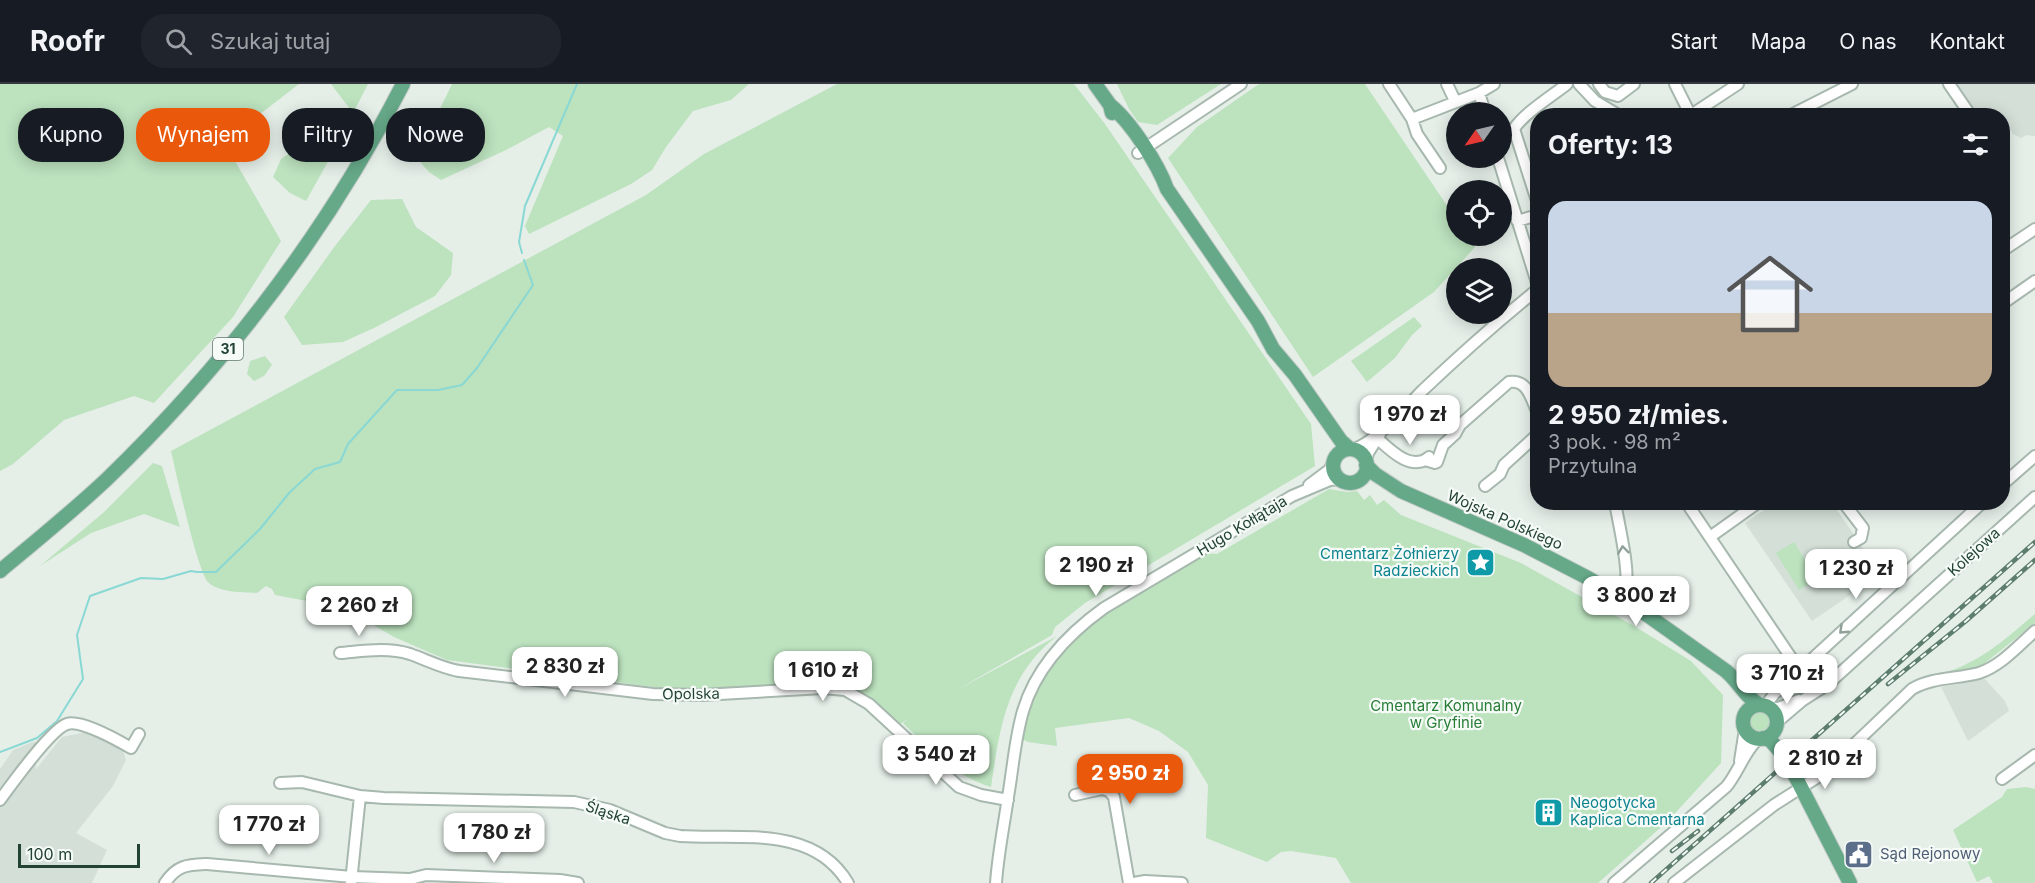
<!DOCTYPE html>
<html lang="pl">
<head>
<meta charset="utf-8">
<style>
  :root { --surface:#171b24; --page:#20242c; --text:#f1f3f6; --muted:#9ea1a6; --line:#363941; --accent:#ea580c }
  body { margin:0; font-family:Inter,sans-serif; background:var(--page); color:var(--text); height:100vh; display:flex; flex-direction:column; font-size:22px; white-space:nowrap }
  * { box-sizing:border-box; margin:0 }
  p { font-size:20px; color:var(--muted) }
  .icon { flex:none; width:33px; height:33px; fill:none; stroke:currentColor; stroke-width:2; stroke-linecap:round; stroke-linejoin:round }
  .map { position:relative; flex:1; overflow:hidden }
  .sheet { position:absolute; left:1530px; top:24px; width:480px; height:402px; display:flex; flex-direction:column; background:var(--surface); border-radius:24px; box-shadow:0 3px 15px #0003 }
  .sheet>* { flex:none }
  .banner { position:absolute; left:18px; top:24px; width:570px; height:54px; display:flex; gap:12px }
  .needle { width:39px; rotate:236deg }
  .controls { position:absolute; left:1446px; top:18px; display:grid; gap:12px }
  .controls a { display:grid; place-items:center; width:66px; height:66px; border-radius:50%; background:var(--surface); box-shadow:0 3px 15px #0003; font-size:30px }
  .scale { position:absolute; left:18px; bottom:15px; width:122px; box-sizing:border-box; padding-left:6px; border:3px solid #224333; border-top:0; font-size:16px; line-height:21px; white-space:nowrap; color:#224333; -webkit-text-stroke:4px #f6fbf8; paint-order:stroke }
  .price { position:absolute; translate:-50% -51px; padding:0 14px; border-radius:12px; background:#fff; color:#222; font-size:20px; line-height:39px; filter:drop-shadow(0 2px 3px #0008) }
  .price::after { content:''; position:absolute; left:50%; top:36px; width:18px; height:14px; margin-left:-9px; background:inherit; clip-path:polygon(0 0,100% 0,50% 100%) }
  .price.selected { background:var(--accent); color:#fff }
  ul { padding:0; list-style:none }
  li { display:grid; align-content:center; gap:12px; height:318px; padding:0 18px }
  li span { display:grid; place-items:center; height:186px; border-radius:18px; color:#555 }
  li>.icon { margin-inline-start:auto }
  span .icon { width:108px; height:108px; fill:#fffc; stroke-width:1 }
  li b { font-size:26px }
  h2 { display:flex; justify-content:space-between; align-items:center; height:72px; padding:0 18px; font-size:26px }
  .tag { padding:0 21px; border-radius:24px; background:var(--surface); box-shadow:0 3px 15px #0003; font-size:21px; line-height:54px }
  .tag.selected { background:var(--accent); color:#fff }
  header { display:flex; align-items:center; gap:36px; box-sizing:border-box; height:84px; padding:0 30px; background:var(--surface); border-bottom:2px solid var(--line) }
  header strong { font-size:28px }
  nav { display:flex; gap:33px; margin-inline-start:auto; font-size:21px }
  .search { width:420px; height:54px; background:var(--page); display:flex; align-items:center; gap:15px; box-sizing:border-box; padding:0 21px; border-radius:24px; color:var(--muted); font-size:22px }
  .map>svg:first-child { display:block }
  .built { fill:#d3dfd7 }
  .green { fill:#bce2be }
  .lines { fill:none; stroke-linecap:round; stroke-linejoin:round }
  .stream { stroke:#89d8d4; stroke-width:2 }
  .minor-casing { stroke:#a7b8ae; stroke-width:14 }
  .major-casing { stroke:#c1cac6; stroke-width:16 }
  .minor { stroke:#fff; stroke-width:10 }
  .major { stroke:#66a989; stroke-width:14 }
  .rail-casing { stroke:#5d7e6e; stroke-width:4.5 }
  .rail { stroke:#f6fbf8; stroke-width:2; stroke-dasharray:7; stroke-linecap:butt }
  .oneway { stroke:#90a199 }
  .labels { text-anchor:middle; stroke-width:4.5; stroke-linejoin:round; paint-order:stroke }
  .shield { fill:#f6fbf8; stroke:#627a6e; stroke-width:1.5 }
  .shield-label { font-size:14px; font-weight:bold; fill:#224333 }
  .street-label { font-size:15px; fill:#224333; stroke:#f6fbf8 }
  .culture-label { font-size:15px; fill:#0d838f; stroke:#f6fbf8; text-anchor:end }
  .park-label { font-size:15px; fill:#287e37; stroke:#f6fbf8 }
  .service-label { font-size:15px; fill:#4e5e75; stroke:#f6fbf8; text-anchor:start }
</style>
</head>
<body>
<header>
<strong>Roofr</strong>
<div class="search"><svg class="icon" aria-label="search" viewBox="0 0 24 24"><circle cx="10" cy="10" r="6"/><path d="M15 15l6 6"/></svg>Szukaj tutaj</div>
<nav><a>Start</a><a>Mapa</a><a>O nas</a><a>Kontakt</a></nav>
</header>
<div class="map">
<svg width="2035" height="799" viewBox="0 0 2035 799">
  <rect width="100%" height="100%" fill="#e5efe8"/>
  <path class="built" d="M 1954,0 L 2035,0 L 2035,52 L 2027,51 L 2021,54 L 2013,50 L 2009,44 L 2003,46 L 2002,32 L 1976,31 Z
    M 1774,419 L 1832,419 L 1881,490 L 1812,537 L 1745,439 Z
    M 1985,595 L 2005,617 L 2009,627 L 1968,657 L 1941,603 Z
    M 87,648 L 123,667 L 126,676 L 113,702 L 76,749 L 107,766 L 92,799 L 0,799 L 0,685 L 13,666 L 35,657 L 36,685 L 62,653 Z"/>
  <path class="green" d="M 0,0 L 299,0 L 224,58 L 281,157 L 233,233 L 154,319 L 134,312 L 64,336 L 13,380 L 0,387 Z
    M 331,0 L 368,0 L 353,29 Z
    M 452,0 L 749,0 L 731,16 L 693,27 L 666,63 L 652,86 L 631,100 L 529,150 L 525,142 L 563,52 L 549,43 L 506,66 L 441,96 L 429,88 L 421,79 L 425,56 Z
    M 837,0 L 1074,0 L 1105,40 L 1311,340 L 1315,382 L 1085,519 L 1055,543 L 1052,551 L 955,607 L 1057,552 C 1006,592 1000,643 991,703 C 953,691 931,667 903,639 L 908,635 L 900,640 L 858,606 L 851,597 L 697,605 L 661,604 L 447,576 L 394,553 L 344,524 L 275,511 L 272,505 L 266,502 L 257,509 C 242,508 219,509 208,498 C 197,486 176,388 171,367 L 646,111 L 704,70 Z
    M 1117,0 L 1221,0 L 1157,41 L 1138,38 L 1129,25 Z
    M 1259,0 L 1365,0 L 1456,135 L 1456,152 L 1468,152 L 1475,163 L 1434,208 L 1313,293 L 1168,74 L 1197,43 Z
    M 307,26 C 324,38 326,54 330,74 L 306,117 L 290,109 L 273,93 L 281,75 L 313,53 Z
    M 402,115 L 416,143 L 453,169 L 451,191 L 435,212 L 374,244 L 343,258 L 302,261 L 284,233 L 335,162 L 371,116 Z
    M 1414,233 L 1422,242 L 1412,251 L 1395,274 L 1367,298 L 1351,277 Z
    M 265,272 L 272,281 L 264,292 L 254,297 L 247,290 L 250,277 Z
    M 153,379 L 162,382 L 180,443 L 144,430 L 91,449 L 40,482 L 103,429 Z
    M 1329,405 L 1347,408 L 1357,407 L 1364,416 L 1370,411 L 1377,421 L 1384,416 L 1401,431 L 1521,479 L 1634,542 L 1691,577 L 1723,611 L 1721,679 L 1668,737 L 1598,799 L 1351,799 L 1336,774 L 1291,767 L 1281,768 L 1267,778 L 1206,754 L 1208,701 L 1188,668 L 1159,647 L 1129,634 L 1055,644 L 1057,662 L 1028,658 L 1022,655 C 1027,635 1032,617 1041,598 C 1072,537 1149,503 1206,469 L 1217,470 Z
    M 1794,458 L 1817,495 L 1799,506 L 1776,469 Z
    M 2035,530 L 2035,539 L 1980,583 L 1964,588 L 1947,590 L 1947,588 C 1982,577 2008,553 2035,530 Z
    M1748 638a11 11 0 1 1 22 0a11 11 0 1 1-22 0Z
    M 2026,703 L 2035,705 L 2035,799 L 1993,799 L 1989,792 L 1977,798 L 1953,746 L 2002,713 L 2007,705 Z"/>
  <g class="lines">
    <path class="stream" d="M 522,169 L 519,158 L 525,122 L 577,0
      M 198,488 L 216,488 L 260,445 L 289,409 L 315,385 L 340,378 L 348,360 L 397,306 L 438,306 L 462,301 L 477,284 L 533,201 L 524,176
      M 0,668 L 37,654 L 57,637 L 83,595 L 77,551 L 90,512 L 141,494 L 163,495 L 191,487 L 197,488"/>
    <defs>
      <path id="minor" d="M 1389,0 L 1412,35 L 1479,9 L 1494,0
        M 1447,0 L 1455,17
        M 1579,0 L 1595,17 L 1620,32
        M 1599,0 L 1605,8 L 1618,12 L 1634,0
        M 1675,0 L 1691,32
        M 1949,0 L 1971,32
        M 1479,9 L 1485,28
        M 1691,31 L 1738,0
        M 1789,32 L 1852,0
        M 1412,35 L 1417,50 L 1440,84
        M 1138,69 L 1241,0
        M 1498,74 L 1538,202
        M 1538,120 L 1514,45 C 1523,30 1552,12 1567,0
        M 1517,137 L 1538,131
        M 2002,167 L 2035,145
        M 2002,220 L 2035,197
        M 1378,355 C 1391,367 1412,388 1429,373
        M 1354,365 C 1376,358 1406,323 1423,306 C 1460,271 1498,237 1538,205
        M 1425,376 L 1435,379 L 1437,378 L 1443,361 L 1455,350 L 1460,341 L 1509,298 C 1528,295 1531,315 1538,329
        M 1366,377 L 1368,369 L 1380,350
        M 1309,401 L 1329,386 L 1333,380
        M 2002,401 L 2035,372
        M 1485,402 L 1500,390 L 1504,381 L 1538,350
        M 1615,418 C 1618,437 1629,482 1626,499 C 1625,504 1621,508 1619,512
        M 1686,418 L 1800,587
        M 1843,418 L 1863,444 L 1861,454 L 1854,458
        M 1710,453 L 1759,418
        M 340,569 C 364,567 387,563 410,570 C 427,576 442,584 459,587 L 653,610 L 702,611 L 823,604 L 845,606 L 869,620 L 959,703 L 981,711 L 1008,716
        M 1765,622 L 1775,609 L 1983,418
        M 1768,624 L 1778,624 L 1799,616
        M 1776,639 L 1803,616 L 1828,600 L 2035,413
        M 1740,677 L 1745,645
        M 2002,695 L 2035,671
        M 280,699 L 302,698 L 360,712 L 384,714 L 574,718 L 610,726 L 665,749 L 680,752 C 738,756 813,740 848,799
        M 1075,711 L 1102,705 L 1109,707 L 1114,713 L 1129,799
        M 0,716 C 11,701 51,645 67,640 C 80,635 119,657 131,664 L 139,650
        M 351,798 L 360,712
        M 165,799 C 177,781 187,781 207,780 L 352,793 L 410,795 L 426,791 L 560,796 L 578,799
        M 996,799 C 998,770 1004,741 1008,713 C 1013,684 1015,654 1023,627 C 1036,583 1068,550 1104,524 L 1292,412 L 1330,396 L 1340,395
        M 1134,799 L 1145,797 L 1182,799
        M 1614,799 L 1726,703 C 1737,691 1747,662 1759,655
        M 1674,799 L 1774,721 L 1824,689 L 1912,605 C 1932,593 1957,595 1979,589 C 2001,582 2019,561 2035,547"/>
      <path id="major" d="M 1095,0 L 1110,21 L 1112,29
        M 1110,21 C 1131,38 1158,80 1167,105 L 1258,237 L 1273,265 L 1295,291 L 1341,357 L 1350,365
        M1333 382a17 17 0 1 1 34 0a17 17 0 1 1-34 0Z
        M 1366,381 L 1375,390 L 1401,407 L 1524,461 L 1588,494 L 1636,523 L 1726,587 C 1738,597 1746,614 1760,621
        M 0,487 C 36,457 73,427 107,395 C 226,280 327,148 403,0
        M1743 638a17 17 0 1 1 34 0a17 17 0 1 1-34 0Z
        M 1763,654 L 1770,656 L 1786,674 L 1850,799"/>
    </defs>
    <use href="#minor" class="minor-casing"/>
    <use href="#major" class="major-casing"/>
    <use href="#minor" class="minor"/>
    <use href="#major" class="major"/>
    <defs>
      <path id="rail" d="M 1888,600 L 1966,537 L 2035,476
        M 1672,767 L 1698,747
        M 1651,799 L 2035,458"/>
    </defs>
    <use href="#rail" class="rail-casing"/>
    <use href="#rail" class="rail"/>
  </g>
  <defs><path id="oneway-chevron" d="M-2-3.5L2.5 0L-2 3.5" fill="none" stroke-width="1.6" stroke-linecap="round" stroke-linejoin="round" transform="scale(1.5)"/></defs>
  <g class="oneway">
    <use href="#oneway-chevron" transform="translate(1623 466) rotate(-97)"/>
    <use href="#oneway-chevron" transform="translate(1843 546) rotate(137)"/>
  </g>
  <defs>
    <symbol id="sight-square" viewBox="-11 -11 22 22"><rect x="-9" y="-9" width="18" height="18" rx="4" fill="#0f9aa8" stroke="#f6fbf8"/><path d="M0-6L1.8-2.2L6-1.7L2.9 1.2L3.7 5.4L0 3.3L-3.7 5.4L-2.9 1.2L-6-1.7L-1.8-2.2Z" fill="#fff"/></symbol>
    <symbol id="building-square" viewBox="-11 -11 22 22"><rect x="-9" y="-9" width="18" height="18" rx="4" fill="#0f9aa8" stroke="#f6fbf8"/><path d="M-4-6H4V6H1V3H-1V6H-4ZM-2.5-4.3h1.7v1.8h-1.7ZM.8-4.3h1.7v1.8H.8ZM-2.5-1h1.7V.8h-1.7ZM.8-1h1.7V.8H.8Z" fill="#fff"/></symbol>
    <symbol id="civic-square" viewBox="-11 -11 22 22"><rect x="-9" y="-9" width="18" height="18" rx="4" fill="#5c6f8a" stroke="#f6fbf8"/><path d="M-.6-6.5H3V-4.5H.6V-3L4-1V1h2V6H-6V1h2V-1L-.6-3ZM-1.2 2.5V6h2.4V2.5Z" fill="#fff"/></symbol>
  </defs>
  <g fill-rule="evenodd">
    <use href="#sight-square" x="1464" y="462" width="33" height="33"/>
    <use href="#building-square" x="1532" y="712" width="33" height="33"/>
    <use href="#civic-square" x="1842" y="754" width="33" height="33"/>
  </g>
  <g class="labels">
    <rect class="shield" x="213" y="254" width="30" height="22" rx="4.5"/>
    <g class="shield-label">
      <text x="228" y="270">31</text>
    </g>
    <g class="street-label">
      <text transform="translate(1505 436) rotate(24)" y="5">Wojska Polskiego</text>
      <text transform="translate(1242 442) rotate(-31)" y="5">Hugo Kołłątaja</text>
      <text transform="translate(1974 468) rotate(-42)" y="5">Kolejowa</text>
      <text transform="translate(691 610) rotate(-1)" y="5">Opolska</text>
      <text transform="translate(608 729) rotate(18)" y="5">Śląska</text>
    </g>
    <g class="culture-label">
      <text x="1459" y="475">Cmentarz Żołnierzy<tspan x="1459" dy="17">Radzieckich</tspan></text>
      <text x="1570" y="724" text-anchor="start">Neogotycka<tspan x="1570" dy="17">Kaplica Cmentarna</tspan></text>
    </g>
    <g class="park-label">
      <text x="1446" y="627">Cmentarz Komunalny<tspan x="1446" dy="17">w Gryfinie</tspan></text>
    </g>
    <g class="service-label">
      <text x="1880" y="775">Sąd Rejonowy</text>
    </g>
  </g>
</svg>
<div class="controls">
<a><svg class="needle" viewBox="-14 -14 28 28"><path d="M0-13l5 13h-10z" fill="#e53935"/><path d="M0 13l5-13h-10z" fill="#9ea1a6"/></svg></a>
<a><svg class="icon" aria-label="locate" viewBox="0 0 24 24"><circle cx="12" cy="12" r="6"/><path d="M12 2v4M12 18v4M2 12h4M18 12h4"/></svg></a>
<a><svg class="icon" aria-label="layers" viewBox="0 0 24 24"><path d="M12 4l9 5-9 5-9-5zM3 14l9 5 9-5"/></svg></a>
</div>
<div class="scale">100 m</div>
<b class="price" style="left:1410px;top:362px">1 970 zł</b>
<b class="price" style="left:1096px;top:513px">2 190 zł</b>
<b class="price" style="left:1856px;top:516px">1 230 zł</b>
<b class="price" style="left:1636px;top:543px">3 800 zł</b>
<b class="price" style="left:359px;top:553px">2 260 zł</b>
<b class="price" style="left:565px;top:614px">2 830 zł</b>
<b class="price" style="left:823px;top:618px">1 610 zł</b>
<b class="price" style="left:1787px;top:621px">3 710 zł</b>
<b class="price" style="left:936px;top:702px">3 540 zł</b>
<b class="price" style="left:1825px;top:706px">2 810 zł</b>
<b class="price selected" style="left:1130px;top:721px">2 950 zł</b>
<b class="price" style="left:269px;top:772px">1 770 zł</b>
<b class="price" style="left:494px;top:780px">1 780 zł</b>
<div class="banner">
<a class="tag">Kupno</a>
<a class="tag selected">Wynajem</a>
<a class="tag">Filtry</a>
<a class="tag">Nowe</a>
</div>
<section class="sheet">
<h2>Oferty: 13<svg class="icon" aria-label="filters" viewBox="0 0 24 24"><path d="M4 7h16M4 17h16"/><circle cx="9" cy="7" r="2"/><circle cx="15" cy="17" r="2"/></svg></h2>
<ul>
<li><span style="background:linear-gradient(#c9d6e8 60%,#b9a48a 0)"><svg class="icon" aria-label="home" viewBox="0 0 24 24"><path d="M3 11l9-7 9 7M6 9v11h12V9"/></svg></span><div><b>2 950 zł/mies.</b><p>3 pok. · 98 m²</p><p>Przytulna</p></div></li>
</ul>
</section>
</div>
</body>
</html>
